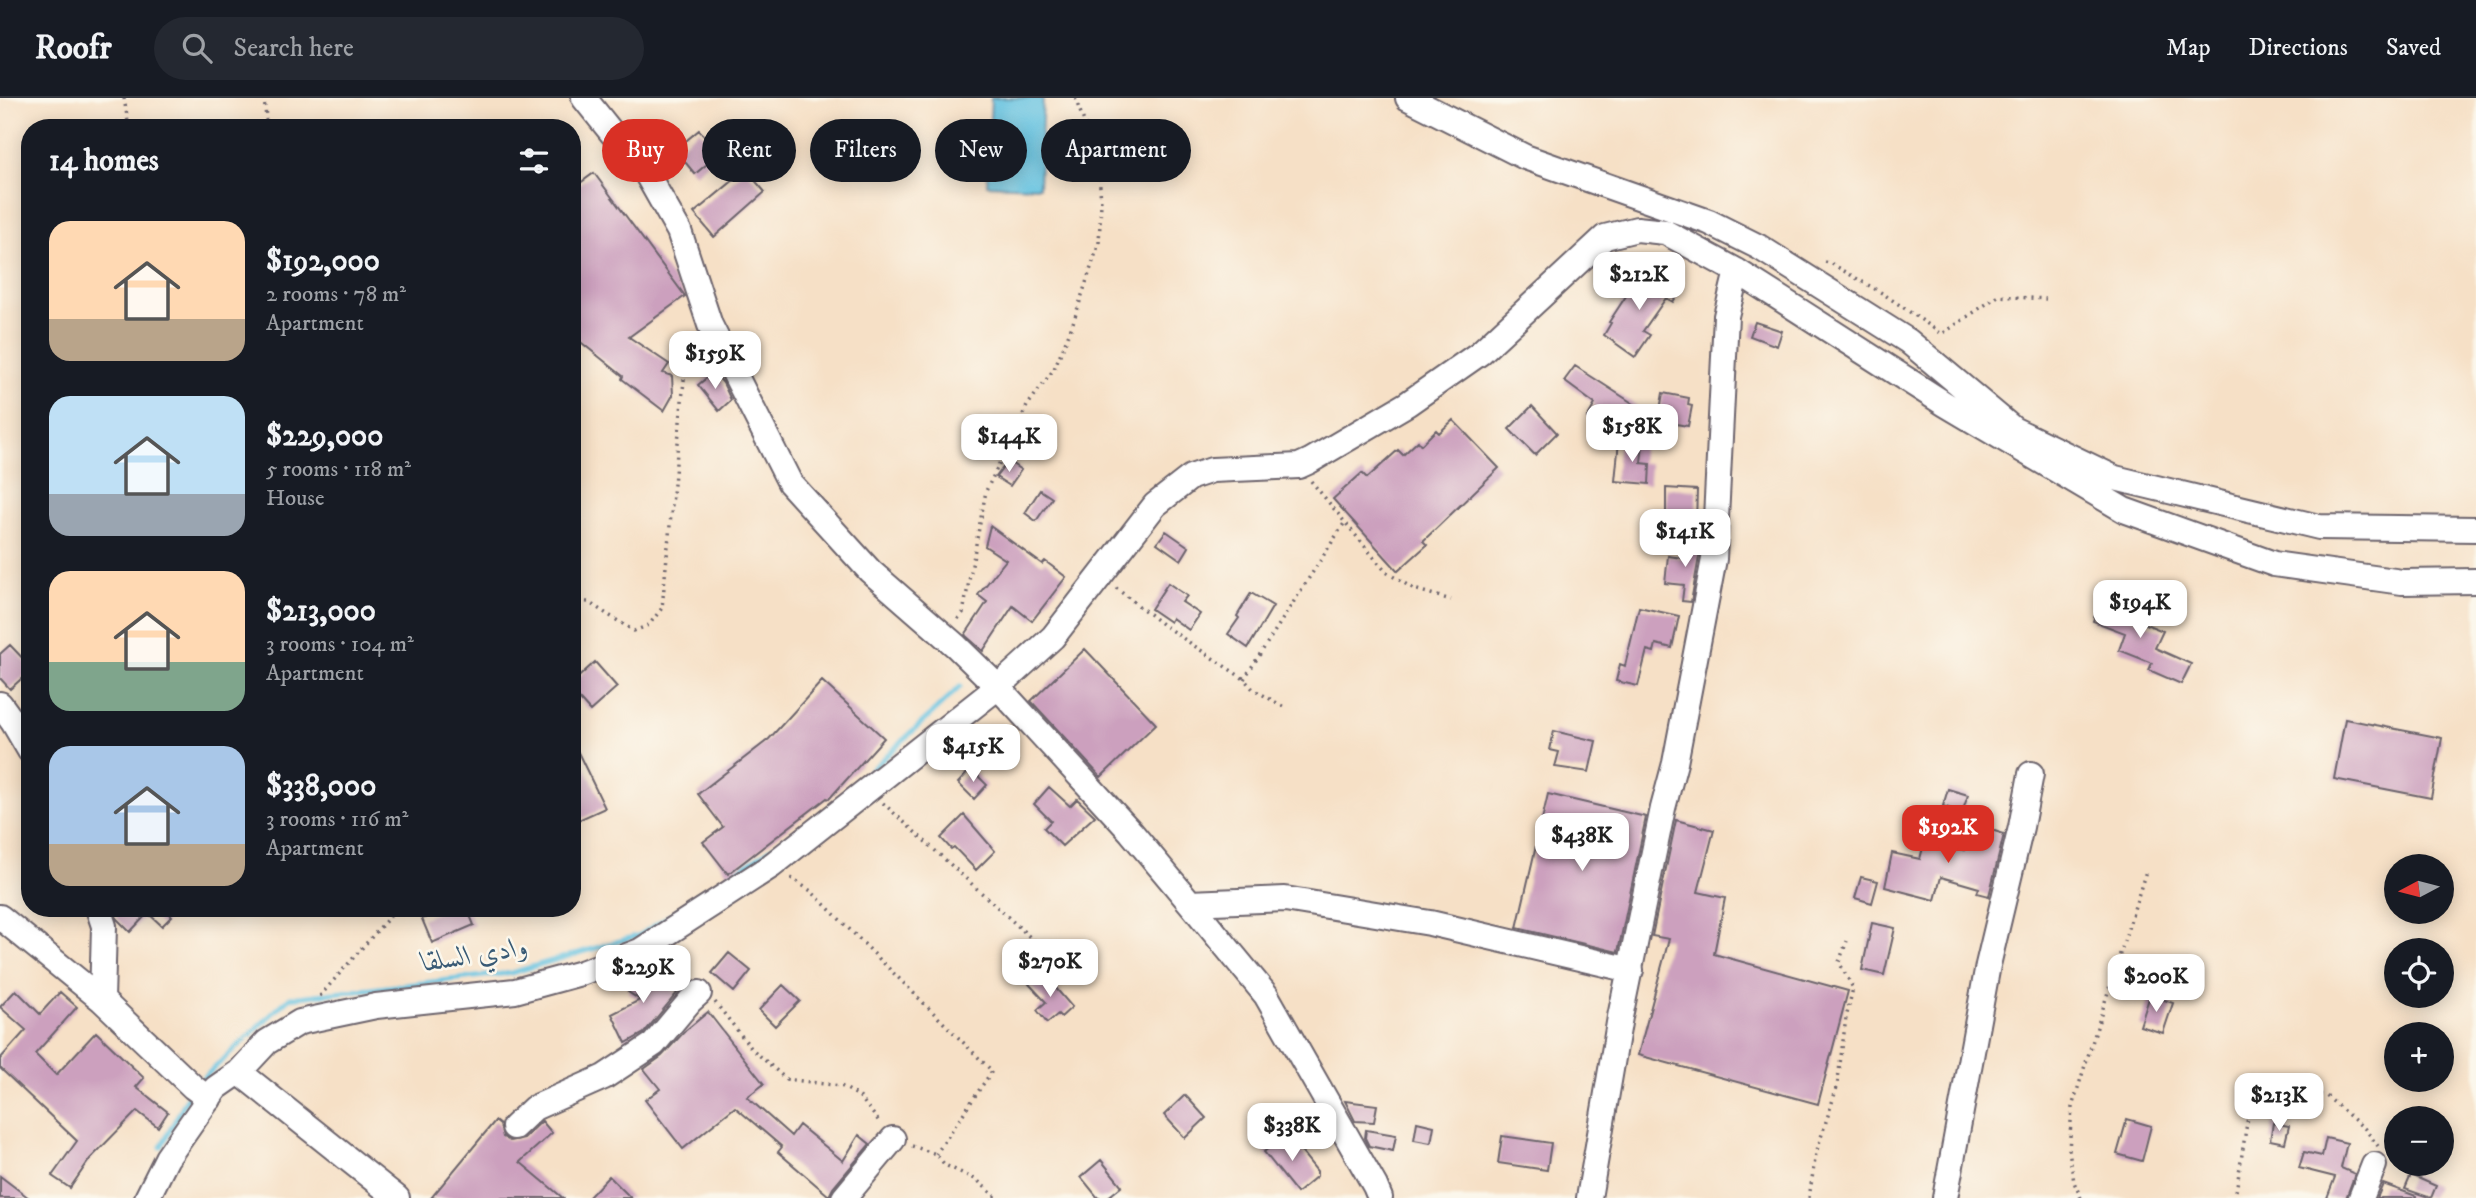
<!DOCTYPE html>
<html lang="en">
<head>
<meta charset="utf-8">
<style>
  :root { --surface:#171b24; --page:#242831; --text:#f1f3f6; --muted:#9ea1a6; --line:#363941; --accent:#d93025 }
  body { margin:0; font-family:"IM FELL DW Pica",Amiri,serif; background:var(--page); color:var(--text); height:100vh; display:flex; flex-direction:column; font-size:26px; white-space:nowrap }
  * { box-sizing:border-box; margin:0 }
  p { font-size:23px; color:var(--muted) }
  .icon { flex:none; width:38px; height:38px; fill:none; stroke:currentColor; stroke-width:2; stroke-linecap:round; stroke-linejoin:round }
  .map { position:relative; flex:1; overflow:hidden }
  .side { position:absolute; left:21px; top:21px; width:560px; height:798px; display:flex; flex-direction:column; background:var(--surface); border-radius:28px; box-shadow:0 4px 18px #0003 }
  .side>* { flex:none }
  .guide { position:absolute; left:602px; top:21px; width:665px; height:63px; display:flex; gap:14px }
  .needle { width:46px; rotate:263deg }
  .buttons { position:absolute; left:2384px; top:756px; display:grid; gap:14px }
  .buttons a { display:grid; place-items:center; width:70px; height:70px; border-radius:50%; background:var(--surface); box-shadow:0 4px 18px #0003; font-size:35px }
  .price { position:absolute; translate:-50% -60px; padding:0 16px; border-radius:14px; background:#fff; color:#222; font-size:23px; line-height:46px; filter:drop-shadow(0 2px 4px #0008) }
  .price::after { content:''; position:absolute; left:50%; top:42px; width:21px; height:16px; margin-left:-10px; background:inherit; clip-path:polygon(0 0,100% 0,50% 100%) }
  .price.selected { background:var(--accent); color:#fff }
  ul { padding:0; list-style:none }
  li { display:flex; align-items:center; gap:21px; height:175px; padding:0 28px }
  li span { display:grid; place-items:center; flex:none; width:196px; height:140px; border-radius:21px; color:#555 }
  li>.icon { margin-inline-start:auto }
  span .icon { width:84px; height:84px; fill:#fffc; stroke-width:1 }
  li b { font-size:30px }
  h2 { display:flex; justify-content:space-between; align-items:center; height:84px; padding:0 28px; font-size:30px }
  .pill { padding:0 24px; border-radius:32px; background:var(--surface); box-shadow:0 4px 18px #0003; font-size:24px; line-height:63px }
  .pill.selected { background:var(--accent); color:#fff }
  header { display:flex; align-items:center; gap:42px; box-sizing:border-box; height:98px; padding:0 35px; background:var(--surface); border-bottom:2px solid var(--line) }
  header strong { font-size:33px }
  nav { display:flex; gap:38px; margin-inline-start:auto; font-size:24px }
  .search { width:490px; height:63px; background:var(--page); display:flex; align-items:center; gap:18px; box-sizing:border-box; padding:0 24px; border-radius:38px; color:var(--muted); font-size:26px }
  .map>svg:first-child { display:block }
  .water { fill:#62c1e0; stroke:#42728e; stroke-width:2 }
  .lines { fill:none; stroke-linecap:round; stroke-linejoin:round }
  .stream { stroke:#62c1e0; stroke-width:5 }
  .building { fill:#cca0be }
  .minor-casing { stroke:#6c646c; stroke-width:28 }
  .path { stroke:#6c646c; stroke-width:3.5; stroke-dasharray:2 5; stroke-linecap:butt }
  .minor { stroke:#fff; stroke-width:24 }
  .labels { text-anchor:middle; stroke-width:5; stroke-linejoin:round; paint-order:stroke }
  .water-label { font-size:28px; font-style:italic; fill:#385a75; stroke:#fbf7ec }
</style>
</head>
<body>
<header>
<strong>Roofr</strong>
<div class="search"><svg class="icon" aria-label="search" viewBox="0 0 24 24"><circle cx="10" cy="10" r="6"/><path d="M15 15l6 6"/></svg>Search here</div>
<nav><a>Map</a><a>Directions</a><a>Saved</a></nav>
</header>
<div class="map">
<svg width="2476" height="1100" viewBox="0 0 2476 1100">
  <rect width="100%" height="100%" fill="#fbf7ec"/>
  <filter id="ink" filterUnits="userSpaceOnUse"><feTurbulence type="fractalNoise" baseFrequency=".0143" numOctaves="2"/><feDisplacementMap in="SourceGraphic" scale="14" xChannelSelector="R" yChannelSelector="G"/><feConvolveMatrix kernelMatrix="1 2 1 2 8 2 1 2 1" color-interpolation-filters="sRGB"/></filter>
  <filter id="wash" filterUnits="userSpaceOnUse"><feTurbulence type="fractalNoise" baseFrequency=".00686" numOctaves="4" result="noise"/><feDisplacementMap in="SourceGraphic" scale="28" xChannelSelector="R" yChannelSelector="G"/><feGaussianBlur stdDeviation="1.57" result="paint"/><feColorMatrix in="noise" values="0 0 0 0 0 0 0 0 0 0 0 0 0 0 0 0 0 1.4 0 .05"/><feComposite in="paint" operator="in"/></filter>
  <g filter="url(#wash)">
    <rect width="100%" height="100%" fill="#f6e0c6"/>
    <path class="water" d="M 991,0 L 1043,0 L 1039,89 L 987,87 Z"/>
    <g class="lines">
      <path class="stream" d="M 852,690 L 960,589
        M 197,986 L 289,900 L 511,875 L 640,837 L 789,739
        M 161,1049 L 189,996"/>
    </g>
    <g id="blocks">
      <path class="building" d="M 699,32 L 719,56 L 695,76 L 675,52 Z
        M 746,72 L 765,94 L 714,139 L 694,115 Z
        M 594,75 L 685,198 L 629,239 L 669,266 L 663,275 L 672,278 L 673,297 L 664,313 L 622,281 L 623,278 L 572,237 L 572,91 Z
        M 1637,174 L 1681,191 L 1673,204 L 1666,200 L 1643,233 L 1650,237 L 1635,259 L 1604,237 L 1611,225 L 1609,224 L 1628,195 Z
        M 1755,224 L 1782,233 L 1777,248 L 1750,238 Z
        M 1575,268 L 1637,308 L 1616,340 L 1587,320 L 1595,306 L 1564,283 Z
        M 714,274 L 723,285 L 731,302 L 719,313 L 698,287 Z
        M 1663,295 L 1689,300 L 1688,307 L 1692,308 L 1688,328 L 1664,324 L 1666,313 L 1660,312 Z
        M 1532,308 L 1557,335 L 1535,357 L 1509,331 Z
        M 1453,322 L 1499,370 L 1423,443 L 1427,447 L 1398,473 L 1333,401 L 1362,375 L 1367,380 L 1398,352 L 1403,357 L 1418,343 L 1421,347 L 1436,332 L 1439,335 Z
        M 1619,343 L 1643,345 L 1641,365 L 1650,366 L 1649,386 L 1615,383 Z
        M 1008,363 L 1021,372 L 1010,388 L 996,379 Z
        M 1666,390 L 1697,392 L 1696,424 L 1666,422 Z
        M 1040,392 L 1052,400 L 1036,423 L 1025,415 Z
        M 990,428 L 1042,466 L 1045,463 L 1066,479 L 1032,523 L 1013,508 L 983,553 L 965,537 L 987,504 L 978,497 L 1006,462 L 985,448 Z
        M 1166,433 L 1189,449 L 1181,462 L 1157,445 Z
        M 1689,439 L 1700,439 L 1699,459 L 1691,504 L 1682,503 L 1684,487 L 1665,485 L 1668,458 L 1689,461 Z
        M 1168,485 L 1187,498 L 1182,504 L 1200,516 L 1189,532 L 1172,520 L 1170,524 L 1151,511 Z
        M 1251,495 L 1273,508 L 1248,550 L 1228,536 L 1239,520 L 1237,518 Z
        M 2103,495 L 2125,503 L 2121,516 L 2163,533 L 2155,550 L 2191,566 L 2181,586 L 2149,572 L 2152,565 L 2119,552 L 2125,535 L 2093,523 Z
        M 1639,509 L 1679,518 L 1672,550 L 1656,546 L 1654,554 L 1647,552 L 1638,588 L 1616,583 L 1620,566 L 1625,568 Z
        M 10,547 L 30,568 L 30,573 L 10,591 L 0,580 L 0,556 Z
        M 1085,551 L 1156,626 L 1101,679 L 1031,603 Z
        M 595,564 L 617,589 L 590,613 L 572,593 L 572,585 Z
        M 822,583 L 884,640 L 829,701 L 827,700 L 728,776 L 703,744 L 723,729 L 698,696 L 769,641 Z
        M 2345,621 L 2442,640 L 2431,700 L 2334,681 Z
        M 1554,633 L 1596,643 L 1589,674 L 1555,669 L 1559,654 L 1550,652 Z
        M 572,642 L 605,710 L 572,725 Z
        M 971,671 L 987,687 L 974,701 L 958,685 Z
        M 1049,689 L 1070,708 L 1077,701 L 1095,718 L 1062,748 L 1044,730 L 1051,723 L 1034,706 Z
        M 1948,691 L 1968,697 L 1962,715 L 1943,708 Z
        M 1548,696 L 1646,719 L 1618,854 L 1517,830 Z
        M 964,717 L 995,753 L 976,772 L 954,749 L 951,751 L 941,740 Z
        M 1676,722 L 1714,732 L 1698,794 L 1725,800 L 1714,856 L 1848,893 L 1818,1006 L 1638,957 L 1669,841 L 1652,838 Z
        M 1972,726 L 2004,736 L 1989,798 L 1977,795 L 1979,790 L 1941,779 L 1935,802 L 1885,789 L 1892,755 L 1920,761 L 1925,742 L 1964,752 Z
        M 1861,779 L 1878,783 L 1872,805 L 1855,800 Z
        M 114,810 L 164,810 L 172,818 L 162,828 L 148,815 L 130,834 L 117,821 Z
        M 447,810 L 467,810 L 474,827 L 432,845 L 422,821 Z
        M 1872,825 L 1895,830 L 1884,877 L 1862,872 Z
        M 729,855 L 751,873 L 734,894 L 712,875 Z
        M 640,870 L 677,895 L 644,935 L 626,945 L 612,916 L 640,902 L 628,894 L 634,886 L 629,878 Z
        M 1042,874 L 1072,909 L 1061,919 L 1058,916 L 1047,925 L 1037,912 L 1046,904 L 1029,886 Z
        M 783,887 L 800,903 L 775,928 L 759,912 Z
        M 16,892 L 40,916 L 60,894 L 77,909 L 35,956 L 56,977 L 96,934 L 144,980 L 136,989 L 168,1014 L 158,1029 L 137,1013 L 90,1061 L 70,1090 L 52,1078 L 77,1043 L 0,970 L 0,961 L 26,932 L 0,909 Z
        M 2150,897 L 2173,905 L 2163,935 L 2140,928 Z
        M 708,914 L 764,986 L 747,999 L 791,1038 L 799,1027 L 843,1063 L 859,1037 L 870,1046 L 833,1090 L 829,1098 L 778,1054 L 782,1049 L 735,1009 L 683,1051 L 645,1002 L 660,991 L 644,971 L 662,958 L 685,933 Z
        M 1185,997 L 1206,1020 L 1185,1040 L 1164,1017 Z
        M 1345,1003 L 1377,1007 L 1374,1024 L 1355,1023 Z
        M 2127,1021 L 2151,1028 L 2142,1063 L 2117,1056 Z
        M 495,1023 L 500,1027 L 503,1039 L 510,1043 L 524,1040 L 542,1023 L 552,1035 L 520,1064 L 563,1100 L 431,1100 Z
        M 1417,1024 L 1434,1028 L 1431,1045 L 1414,1042 Z
        M 2273,1025 L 2289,1028 L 2285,1045 L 2270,1042 Z
        M 1366,1032 L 1396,1037 L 1393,1053 L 1369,1048 L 1365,1040 Z
        M 1286,1035 L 1317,1073 L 1317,1078 L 1297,1095 L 1264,1054 Z
        M 1502,1038 L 1551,1045 L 1547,1072 L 1498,1065 Z
        M 2326,1040 L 2347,1045 L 2341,1070 L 2355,1076 L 2346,1100 L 2327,1100 L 2335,1079 L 2299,1070 L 2304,1054 L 2322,1058 Z
        M 1101,1062 L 1122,1088 L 1107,1100 L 1098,1100 L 1081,1079 Z
        M 2411,1077 L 2436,1088 L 2431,1100 L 2405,1091 Z
        M 0,1078 L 29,1100 L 0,1100 Z
        M 609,1078 L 631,1100 L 588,1100 Z
        M 2383,1086 L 2416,1098 L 2416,1100 L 2377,1100 Z"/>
    </g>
  </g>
  <g filter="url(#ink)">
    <use href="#blocks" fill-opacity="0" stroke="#6c646c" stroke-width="2"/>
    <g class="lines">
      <defs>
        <path id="minor" d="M 584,0 L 612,35 L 636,57 L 679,133 L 710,227 L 790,385 L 870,473 L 956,548 L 998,589 L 1131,734 L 1191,806 L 1266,897 L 1375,1088 L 1380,1100
          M 1408,0 L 1525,59 L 1709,124 L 1759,149 L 1908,243 L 2013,331 L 2115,380 L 2319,429 L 2476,431
          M 0,606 L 13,624 L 30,653
          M 1190,805 L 1285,801 L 1430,825 L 1631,872
          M 98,810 L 104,828 L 102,902
          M 0,819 L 102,902 L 193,989 L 209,1001
          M 239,974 L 397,1100
          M 514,1029 L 534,1010 L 604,979 L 654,946 L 690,903 L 699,895
          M 147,1100 L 167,1060 L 216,990 L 239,974 L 267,944 L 300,924 L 376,908 L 515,893 L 581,875 L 640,853 L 771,768 L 998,589 L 1053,539 L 1155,407 L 1191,379 L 1212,372 L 1299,368 L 1310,363 L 1407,306 L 1480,255 L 1605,139 L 1637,131 L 1665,134 L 1737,173 L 1945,306 L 2124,412 L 2274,466 L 2402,484 L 2476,483
          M 844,1100 L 893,1041
          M 1589,1100 L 1620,919 L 1663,710 L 1675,665 L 1714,461 L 1726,218 L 1737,173
          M 1945,1100 L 1988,867 L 2021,729 L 2031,676
          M 2361,1100 L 2374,1067"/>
      </defs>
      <use href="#minor" class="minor-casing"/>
      <path class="path" d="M 124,0 L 129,30
        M 264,0 L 267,30
        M 1825,164 L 1832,166 L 1882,195 L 1942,236 L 1998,198 L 2046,201
        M 1311,383 L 1386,474 L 1414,491 L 1451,502
        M 1116,490 L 1163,527 L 1244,581 L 1253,591 L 1286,610
        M 572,503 L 588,504 L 634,533 L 649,527 L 662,510 L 688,241 L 693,238
        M 958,521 L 963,515 L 986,393 L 1027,308 L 1054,271 L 1072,228 L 1099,145 L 1101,105 L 1098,60 L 1075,0
        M 1244,581 L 1345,424
        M 883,705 L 1054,861
        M 791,780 L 811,793 L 992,973 L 936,1056
        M 659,866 L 681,882
        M 320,898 L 397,810
        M 715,904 L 752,951 L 786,981 L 841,988 L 859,998 L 881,1026
        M 912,1048 L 936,1056 L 945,1067 L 977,1082 L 997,1100
        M 1809,1100 L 1816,1055 L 1837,989 L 1846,920 L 1853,890 L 1839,864 L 1847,843
        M 2081,1100 L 2074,1084 L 2069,1052 L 2072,1009 L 2146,773
        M 2235,1100 L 2250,1006 L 2261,1000 L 2286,993 L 2325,997 L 2365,1031 L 2378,1048"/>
      <use href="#minor" class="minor"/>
    </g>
  </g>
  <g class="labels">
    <g class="water-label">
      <text transform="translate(475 855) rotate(-9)" y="10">وادي السلقا</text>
    </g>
  </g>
</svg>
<div class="buttons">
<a><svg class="needle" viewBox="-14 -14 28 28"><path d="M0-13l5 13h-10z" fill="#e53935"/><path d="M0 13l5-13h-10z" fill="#9ea1a6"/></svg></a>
<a><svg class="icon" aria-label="locate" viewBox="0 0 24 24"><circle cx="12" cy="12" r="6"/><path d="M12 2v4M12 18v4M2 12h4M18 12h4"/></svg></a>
<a>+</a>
<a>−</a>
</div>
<b class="price" style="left:1639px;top:214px">$212K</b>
<b class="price" style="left:715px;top:293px">$159K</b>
<b class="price" style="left:1632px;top:366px">$158K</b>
<b class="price" style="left:1009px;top:376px">$144K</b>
<b class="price" style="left:1685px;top:471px">$141K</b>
<b class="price" style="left:2140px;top:542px">$194K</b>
<b class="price" style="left:973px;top:686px">$415K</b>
<b class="price selected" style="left:1948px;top:767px">$192K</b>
<b class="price" style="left:1582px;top:775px">$438K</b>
<b class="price" style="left:1050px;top:901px">$270K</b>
<b class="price" style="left:643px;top:907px">$229K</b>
<b class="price" style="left:2156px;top:916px">$200K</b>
<b class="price" style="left:2279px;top:1035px">$213K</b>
<b class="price" style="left:1292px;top:1065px">$338K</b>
<div class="guide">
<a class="pill selected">Buy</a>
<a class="pill">Rent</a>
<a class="pill">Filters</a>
<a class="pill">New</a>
<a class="pill">Apartment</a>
</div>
<section class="side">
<h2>14 homes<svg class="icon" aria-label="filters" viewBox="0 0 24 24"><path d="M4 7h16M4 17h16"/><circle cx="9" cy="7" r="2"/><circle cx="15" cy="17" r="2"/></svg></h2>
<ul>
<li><span style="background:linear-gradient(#ffd9b3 70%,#b9a48a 0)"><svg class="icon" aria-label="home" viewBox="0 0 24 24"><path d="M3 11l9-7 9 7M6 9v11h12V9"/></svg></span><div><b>$192,000</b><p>2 rooms · 78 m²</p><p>Apartment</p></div></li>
<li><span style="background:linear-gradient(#bfe0f5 70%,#9aa5b1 0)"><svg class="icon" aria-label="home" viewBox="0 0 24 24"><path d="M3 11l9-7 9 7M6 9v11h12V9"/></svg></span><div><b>$229,000</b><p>5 rooms · 118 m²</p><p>House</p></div></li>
<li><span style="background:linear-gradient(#ffd9b3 65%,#7fa58c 0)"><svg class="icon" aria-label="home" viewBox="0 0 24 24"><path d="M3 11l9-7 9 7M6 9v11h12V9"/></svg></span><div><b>$213,000</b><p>3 rooms · 104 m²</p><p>Apartment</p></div></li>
<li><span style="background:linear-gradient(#a9c7e8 70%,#b9a48a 0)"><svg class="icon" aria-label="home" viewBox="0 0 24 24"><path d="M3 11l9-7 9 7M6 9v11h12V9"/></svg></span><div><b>$338,000</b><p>3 rooms · 116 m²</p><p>Apartment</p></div></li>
</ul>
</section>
</div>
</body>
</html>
